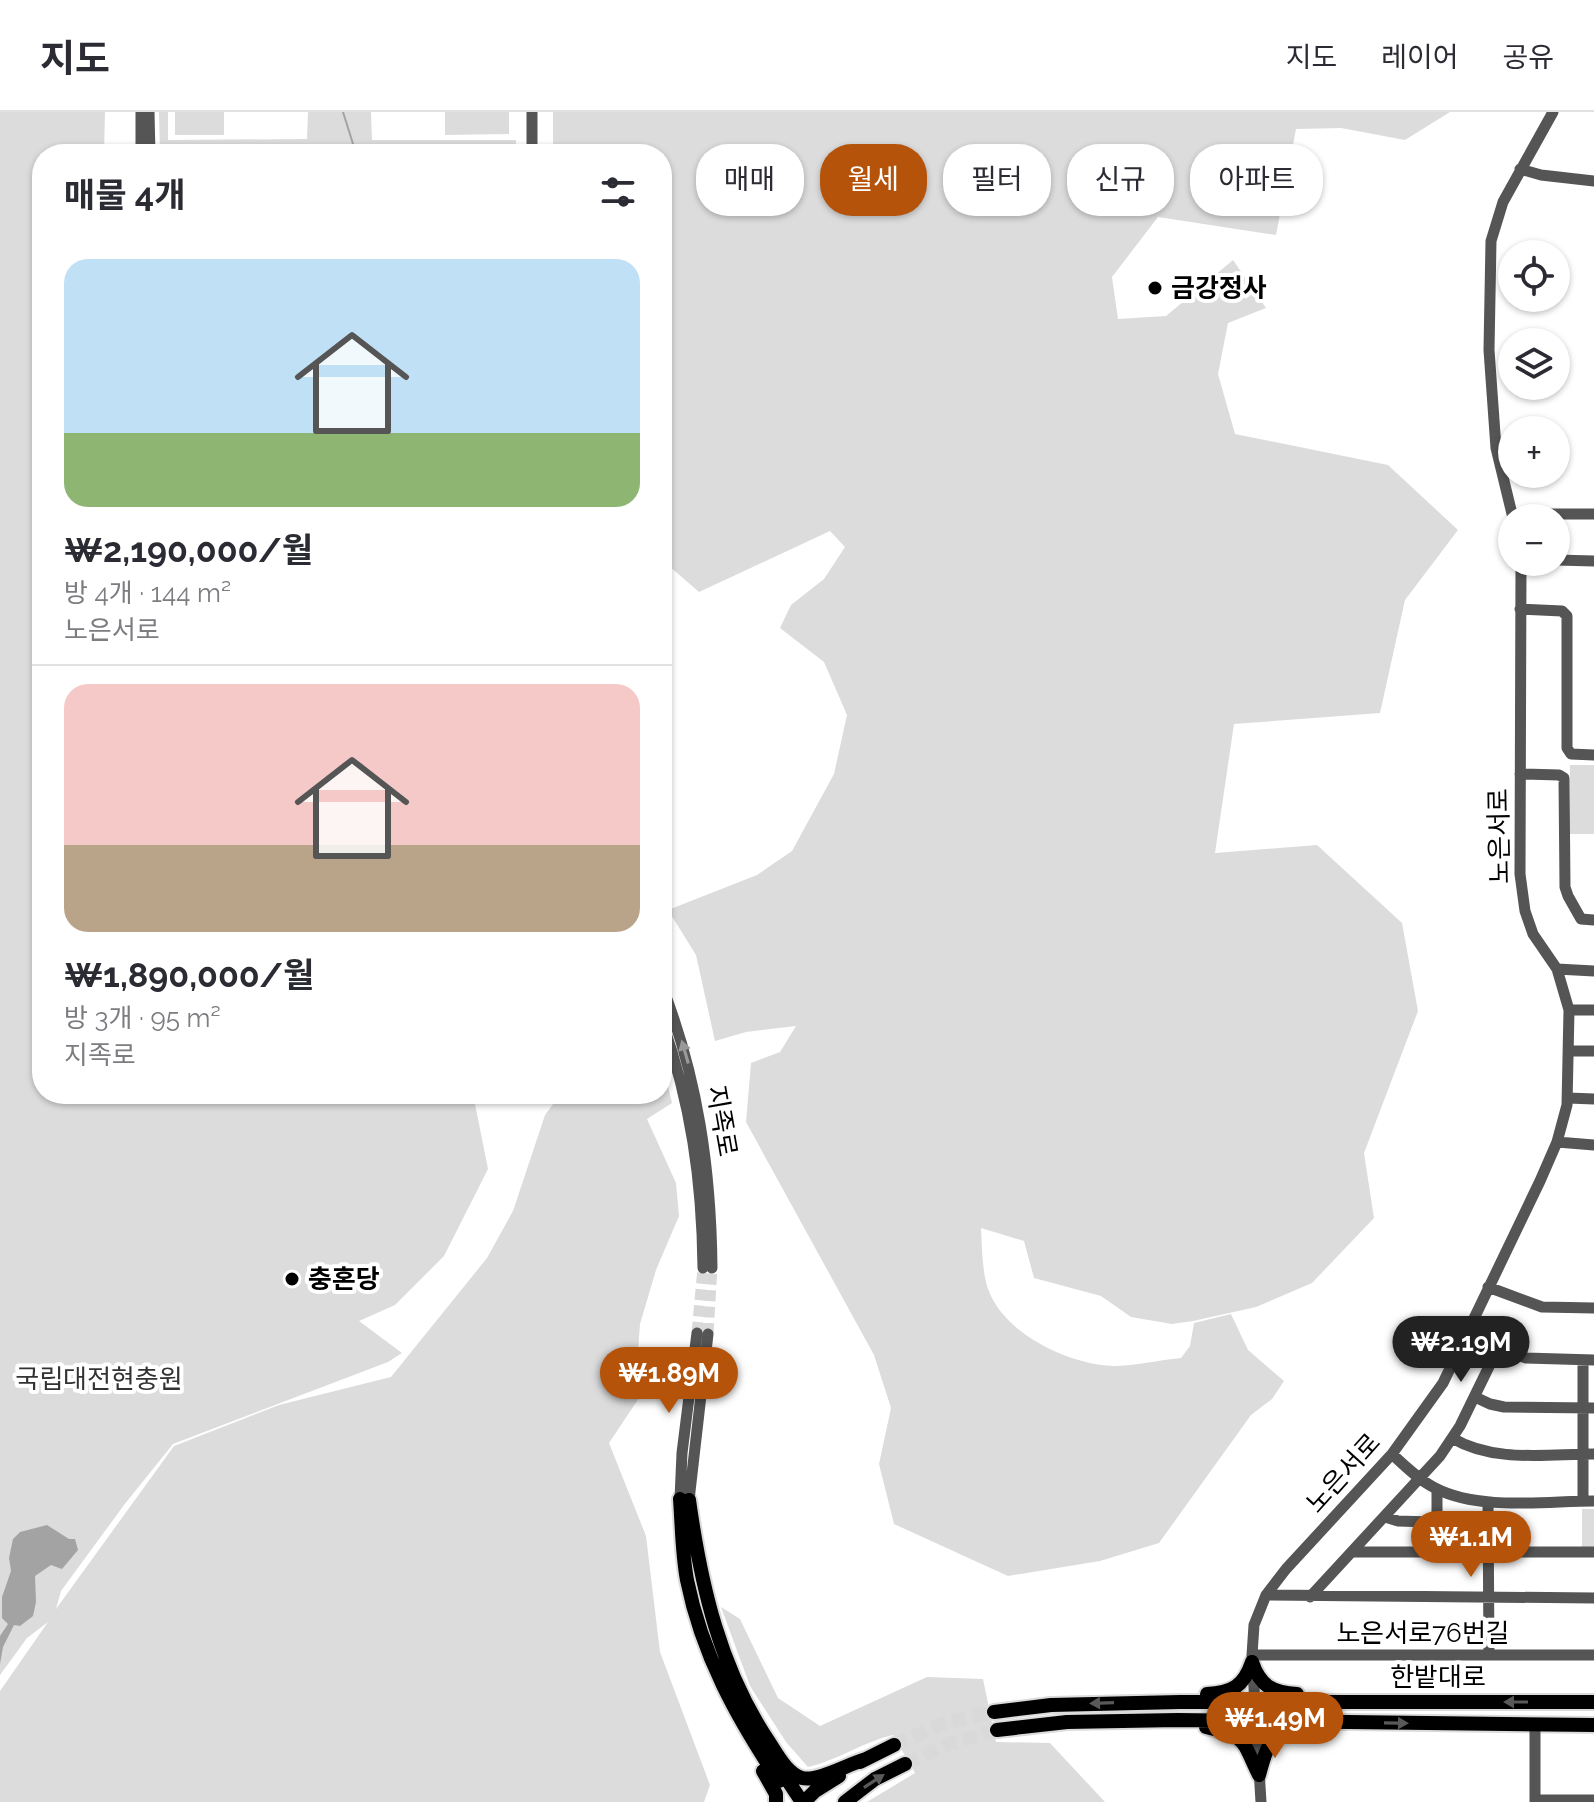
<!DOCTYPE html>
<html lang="ko">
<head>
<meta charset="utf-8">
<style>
  :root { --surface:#fff; --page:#f2f2f3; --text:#2b2b33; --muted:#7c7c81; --line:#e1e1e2; --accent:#b45309 }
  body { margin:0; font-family:Raleway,"Noto Sans KR",sans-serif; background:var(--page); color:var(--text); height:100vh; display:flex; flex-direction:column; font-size:30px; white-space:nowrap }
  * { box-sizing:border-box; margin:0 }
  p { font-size:26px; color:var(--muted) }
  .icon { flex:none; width:44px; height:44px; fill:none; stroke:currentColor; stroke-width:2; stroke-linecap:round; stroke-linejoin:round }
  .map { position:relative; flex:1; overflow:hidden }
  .panel { position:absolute; left:32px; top:32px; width:640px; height:960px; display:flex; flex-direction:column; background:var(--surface); border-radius:32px; box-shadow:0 2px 6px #0004 }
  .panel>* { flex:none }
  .hud { position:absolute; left:696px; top:32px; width:760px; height:72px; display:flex; gap:16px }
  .tools { position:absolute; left:1498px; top:128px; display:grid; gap:16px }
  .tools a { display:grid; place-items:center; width:72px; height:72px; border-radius:50%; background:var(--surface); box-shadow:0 2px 6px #0004; font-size:40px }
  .price { position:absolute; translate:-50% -68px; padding:0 18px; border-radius:28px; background:var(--accent); color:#fff; font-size:26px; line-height:52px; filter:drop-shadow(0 2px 4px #0008) }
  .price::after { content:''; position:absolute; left:50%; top:48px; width:24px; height:18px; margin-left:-12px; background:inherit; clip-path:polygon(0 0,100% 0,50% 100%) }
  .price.current { background:#222; color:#fff }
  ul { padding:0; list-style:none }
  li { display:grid; align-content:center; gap:16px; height:424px; padding:0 32px }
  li+li { border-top:2px solid var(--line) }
  li span { display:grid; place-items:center; height:248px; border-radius:24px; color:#555 }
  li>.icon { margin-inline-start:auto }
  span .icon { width:144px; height:144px; fill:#fffc; stroke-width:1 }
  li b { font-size:34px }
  h2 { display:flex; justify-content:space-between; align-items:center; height:96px; padding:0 32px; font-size:34px }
  .tag { padding:0 28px; border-radius:32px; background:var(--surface); box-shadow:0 2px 6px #0004; font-size:28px; line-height:72px }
  .tag.current { background:var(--accent); color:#fff }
  header { display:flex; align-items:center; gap:48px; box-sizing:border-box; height:112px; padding:0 40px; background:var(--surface); border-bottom:2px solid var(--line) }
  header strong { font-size:38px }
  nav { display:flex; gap:44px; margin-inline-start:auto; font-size:28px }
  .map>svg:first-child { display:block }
  .green { fill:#dcdcdc }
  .water { fill:#a3a3a3 }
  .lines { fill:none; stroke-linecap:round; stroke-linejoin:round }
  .stream { stroke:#a3a3a3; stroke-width:2 }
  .minor-tunnel { stroke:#d9d9d9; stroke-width:11; stroke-dasharray:11 5.5; stroke-linecap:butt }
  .major-tunnel { stroke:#d9d9d9; stroke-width:14; stroke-dasharray:14 7; stroke-linecap:butt }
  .major-casing { stroke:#dbdbdb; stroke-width:18 }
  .minor { stroke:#555; stroke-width:11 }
  .major { stroke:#000; stroke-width:14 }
  .oneway { fill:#999 }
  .oneway2 { fill:#595959 }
  .poi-dot { fill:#000; stroke:#fff; stroke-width:3 }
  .labels { text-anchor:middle; stroke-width:8; stroke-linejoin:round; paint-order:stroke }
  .poi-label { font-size:26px; font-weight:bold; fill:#000; stroke:#fff; text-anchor:start }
  .street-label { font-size:26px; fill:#000; stroke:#fff }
  .park-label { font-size:26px; fill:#333; stroke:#fff }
</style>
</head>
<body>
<header>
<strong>지도</strong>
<nav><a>지도</a><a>레이어</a><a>공유</a></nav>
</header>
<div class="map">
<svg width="1594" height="1690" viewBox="0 0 1594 1690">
  <rect width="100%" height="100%" fill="#fff"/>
  <path class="green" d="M 0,0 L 105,0 L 104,42 L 42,42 L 42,982 L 473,982 L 488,1057 L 444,1144 L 395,1193 L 359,1209 L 402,1241 L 388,1250 L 173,1332 L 124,1393 L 61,1479 L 56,1497 L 174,1334 L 279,1293 L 391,1265 L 487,1146 L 513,1099 L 545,1003 L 556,988 L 565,982 L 662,982 L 662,949 L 672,991 L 647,1007 L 676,1071 L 679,1104 L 656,1158 L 640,1212 L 636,1266 L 647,1274 L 609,1331 L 646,1424 L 660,1540 L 710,1673 L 704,1690 L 0,1690 L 0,1579 L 48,1510 L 27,1526 L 0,1563 Z
    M 159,0 L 168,0 L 168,28 L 307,27 L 308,0 L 371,0 L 372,28 L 516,28 L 516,41 L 160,41 Z
    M 175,0 L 224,0 L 224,23 L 175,23 Z
    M 445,0 L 509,0 L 509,22 L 445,23 Z
    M 553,0 L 1450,0 L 1405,28 L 1341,16 L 1296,17 L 1276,123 L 1158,105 L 1112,165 L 1118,207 L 1166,204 L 1233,148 L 1266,196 L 1228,211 L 1218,262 L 1235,322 L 1388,353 L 1458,418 L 1405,488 L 1380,601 L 1234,612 L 1215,741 L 1317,733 L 1402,811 L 1418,899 L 1364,1041 L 1374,1106 L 1312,1171 L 1256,1195 L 1193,1209 L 1172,1212 L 1131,1205 L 1101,1184 L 1034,1166 L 1024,1129 L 981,1116 C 982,1136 982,1159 988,1177 C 1004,1222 1068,1252 1113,1254 C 1135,1254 1159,1248 1181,1246 L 1190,1234 L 1194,1211 L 1231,1202 L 1248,1238 L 1284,1269 L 1272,1287 L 1251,1303 L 1159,1431 L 1100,1449 L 1008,1464 L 894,1412 L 879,1352 L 891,1296 L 874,1243 L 746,1010 L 751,951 L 780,940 L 796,914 L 746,920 L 715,929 L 696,843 L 668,798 L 757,763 L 792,739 L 834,662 L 847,603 L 824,550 L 780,516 L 791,493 L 824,467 L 845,435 L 830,419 L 699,480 L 662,448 L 662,42 L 553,42 Z
    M 1570,653 L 1594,653 L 1594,722 L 1570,722 Z
    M 1582,1397 L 1594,1397 L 1594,1435 L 1582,1435 Z
    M 721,1495 L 740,1507 L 778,1586 L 820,1614 L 927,1565 L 983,1567 L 996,1630 L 1050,1631 L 1105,1690 L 867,1690 L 915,1661 L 893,1623 C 863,1630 838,1648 808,1655 L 786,1630 L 750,1574 Z"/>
  <path class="water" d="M 47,1413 L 69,1427 L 75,1427 L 78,1438 L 62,1457 L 51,1453 L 35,1464 L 36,1490 L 33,1504 L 20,1514 L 14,1513 L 3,1535 L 0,1552 L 0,1524 L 8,1512 L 2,1506 L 2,1485 L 11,1459 L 9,1446 L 13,1427 L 20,1420 Z"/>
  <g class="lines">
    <path class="stream" d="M 343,0 L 354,35 L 349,42"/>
    <path class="minor-tunnel" d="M 697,1221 L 703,1156
      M 708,1222 L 712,1156"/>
    <path class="major-tunnel" d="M 894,1633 L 945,1611 L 994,1600
      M 905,1652 L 951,1631 L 997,1618"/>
    <defs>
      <path id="major" d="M 680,1387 C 682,1414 682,1441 687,1468 C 702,1543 737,1606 779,1669
        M 689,1388 C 701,1474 720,1557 769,1630 C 777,1642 787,1662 802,1666 C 818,1670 848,1652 866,1647
        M 1252,1550 C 1260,1574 1273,1581 1297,1582
        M 1207,1582 C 1232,1581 1244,1574 1252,1550
        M 994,1600 L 1051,1593 L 1180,1590 L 1594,1590
        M 1206,1615 C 1247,1625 1241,1626 1259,1663
        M 997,1618 L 1067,1610 L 1178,1608 L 1594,1613
        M 860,1650 L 894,1633
        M 780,1657 L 802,1690
        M 763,1659 L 776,1682 L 776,1690
        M 1259,1663 C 1264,1646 1267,1624 1288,1621 C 1298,1619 1305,1618 1314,1612
        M 804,1690 L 815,1679 L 839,1664
        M 845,1690 L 875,1667 L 905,1652"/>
    </defs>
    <use href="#major" class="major-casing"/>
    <path class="minor" d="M 141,0 L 141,42
      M 149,0 L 150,42
      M 532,42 L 532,0
      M 1520,57 L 1541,63 L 1594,69
      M 1512,402 L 1594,402
      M 1513,406 L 1496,336 L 1489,238 L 1491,129 L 1503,90 L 1553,0
      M 1556,448 L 1594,449
      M 1520,497 L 1562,499 L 1567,504 L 1567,636 L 1571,642 L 1594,643
      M 1520,662 L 1559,663 L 1564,666 L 1565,775 L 1568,784 L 1581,807 L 1594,808
      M 1557,857 L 1594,859
      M 662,874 C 698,966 711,1058 712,1156
      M 1569,898 L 1594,898
      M 662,909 C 691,992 702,1068 703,1156
      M 1570,939 L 1594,939
      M 1568,986 L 1594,987
      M 1557,1030 L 1594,1033
      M 1488,1175 L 1542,1195 L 1594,1196
      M 1465,1221 L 1498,1236 L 1526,1246 L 1594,1248
      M 1475,1285 L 1490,1292 L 1504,1295 L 1594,1296
      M 1452,1326 C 1494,1351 1547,1342 1594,1342
      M 1392,1342 C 1405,1354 1419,1368 1435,1376 C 1479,1399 1546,1389 1594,1389
      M 680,1387 L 682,1341 L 697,1221
      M 689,1388 L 708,1222
      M 1583,1389 L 1583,1248
      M 1488,1390 L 1489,1543
      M 1385,1405 L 1398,1409 L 1431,1410 L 1437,1403 L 1437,1378
      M 1353,1440 L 1594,1440
      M 1266,1483 L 1594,1486
      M 1310,1485 L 1440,1344 L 1460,1314 L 1498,1236
      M 1252,1543 L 1594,1543
      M 1535,1688 L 1594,1688
      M 1261,1690 L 1252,1543 L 1254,1513 L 1266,1483 L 1286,1457 L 1392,1342 L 1443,1271 L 1540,1069 L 1557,1030 L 1567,993 L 1569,898 L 1557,857 L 1533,822 L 1525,799 L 1520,762 L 1521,450
      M 1535,1690 L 1535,1613"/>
    <use href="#major" class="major"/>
  </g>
  <defs><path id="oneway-solid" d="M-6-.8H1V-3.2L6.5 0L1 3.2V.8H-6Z" transform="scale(2)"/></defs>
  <use class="oneway" href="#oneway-solid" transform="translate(685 940) rotate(-106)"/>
  <g class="oneway2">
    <use href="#oneway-solid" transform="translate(1516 1590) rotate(-180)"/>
    <use href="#oneway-solid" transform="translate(1102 1591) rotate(178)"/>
    <use href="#oneway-solid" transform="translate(1396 1611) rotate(1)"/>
    <use href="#oneway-solid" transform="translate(874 1669) rotate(-33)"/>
  </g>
  <g class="poi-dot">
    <circle cx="1155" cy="176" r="8"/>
    <circle cx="292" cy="1167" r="8"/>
  </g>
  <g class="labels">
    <g class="poi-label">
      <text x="1171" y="185">금강정사</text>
      <text x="308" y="1176">충혼당</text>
    </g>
    <g class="street-label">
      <text transform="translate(1499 724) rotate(-91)" y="9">노은서로</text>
      <text transform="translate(722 1009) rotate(80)" y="9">지족로</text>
      <text transform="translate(1343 1361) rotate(-48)" y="9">노은서로</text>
      <text x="1423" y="1530">노은서로76번길</text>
      <text x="1438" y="1574">한밭대로</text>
    </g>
    <g class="park-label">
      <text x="99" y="1276">국립대전현충원</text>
    </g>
  </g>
</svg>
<div class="tools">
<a><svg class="icon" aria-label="locate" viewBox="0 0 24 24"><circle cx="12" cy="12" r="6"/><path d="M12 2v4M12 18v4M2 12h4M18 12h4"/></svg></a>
<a><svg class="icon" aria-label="layers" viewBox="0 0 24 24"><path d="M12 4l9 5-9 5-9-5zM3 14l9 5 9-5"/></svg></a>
<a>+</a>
<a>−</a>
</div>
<b class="price current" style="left:1461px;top:1272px">₩2.19M</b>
<b class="price" style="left:669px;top:1303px">₩1.89M</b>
<b class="price" style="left:1471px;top:1467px">₩1.1M</b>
<b class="price" style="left:1275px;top:1648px">₩1.49M</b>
<div class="hud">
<a class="tag">매매</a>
<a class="tag current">월세</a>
<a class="tag">필터</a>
<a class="tag">신규</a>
<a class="tag">아파트</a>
</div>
<section class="panel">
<h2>매물 4개<svg class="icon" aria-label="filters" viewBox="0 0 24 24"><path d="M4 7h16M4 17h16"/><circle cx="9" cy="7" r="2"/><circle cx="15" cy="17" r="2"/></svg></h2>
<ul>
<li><span style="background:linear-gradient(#bfe0f5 70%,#8fb573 0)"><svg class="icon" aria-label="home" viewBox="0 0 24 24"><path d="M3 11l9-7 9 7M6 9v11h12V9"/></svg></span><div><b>₩2,190,000/월</b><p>방 4개 · 144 m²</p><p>노은서로</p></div></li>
<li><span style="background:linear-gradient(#f6c9c9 65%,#b9a48a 0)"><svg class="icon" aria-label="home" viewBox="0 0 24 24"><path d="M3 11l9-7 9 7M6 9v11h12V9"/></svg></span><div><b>₩1,890,000/월</b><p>방 3개 · 95 m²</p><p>지족로</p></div></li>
</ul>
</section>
</div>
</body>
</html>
